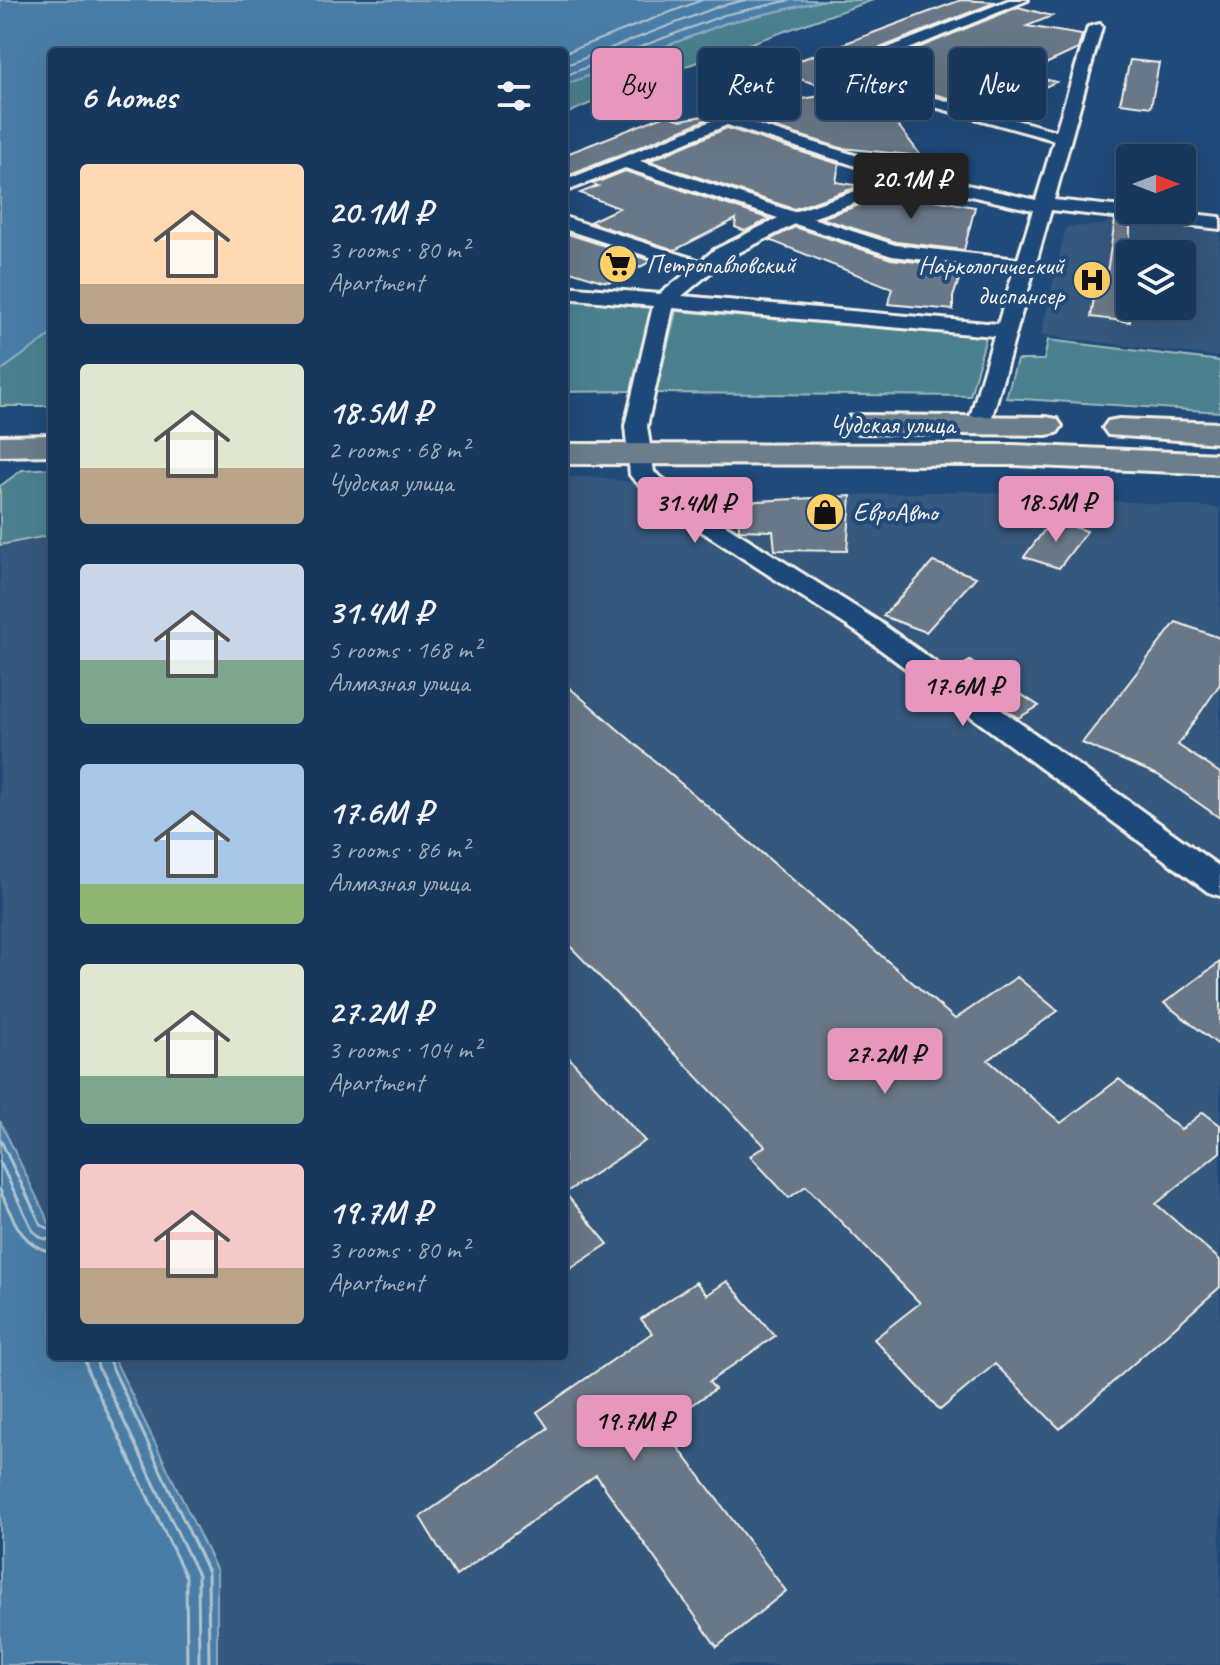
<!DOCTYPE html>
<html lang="en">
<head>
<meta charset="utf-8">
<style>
  :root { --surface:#17385c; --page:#203f62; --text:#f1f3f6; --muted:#9eacbb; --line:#365272; --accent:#e797bd }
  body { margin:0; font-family:Caveat,sans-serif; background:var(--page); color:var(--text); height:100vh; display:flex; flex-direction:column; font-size:30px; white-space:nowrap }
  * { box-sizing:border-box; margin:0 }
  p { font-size:26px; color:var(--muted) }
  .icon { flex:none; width:44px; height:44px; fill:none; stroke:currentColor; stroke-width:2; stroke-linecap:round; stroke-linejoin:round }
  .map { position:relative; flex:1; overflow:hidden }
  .sheet { position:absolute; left:48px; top:48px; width:520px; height:1312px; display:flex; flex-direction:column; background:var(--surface); border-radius:8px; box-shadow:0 8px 32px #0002,0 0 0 2px var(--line) }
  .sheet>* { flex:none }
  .banner { position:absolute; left:592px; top:48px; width:508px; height:72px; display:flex; gap:16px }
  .needle { width:52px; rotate:90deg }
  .fabs { position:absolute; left:1116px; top:144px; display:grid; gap:16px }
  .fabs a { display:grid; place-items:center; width:80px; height:80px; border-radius:8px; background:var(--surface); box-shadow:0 8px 32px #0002,0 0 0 2px var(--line); font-size:40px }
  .price { position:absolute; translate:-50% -68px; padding:0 18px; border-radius:8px; background:var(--accent); color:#111; font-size:26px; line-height:52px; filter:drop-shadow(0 2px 4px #0008) }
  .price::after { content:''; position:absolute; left:50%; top:48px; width:24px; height:18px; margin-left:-12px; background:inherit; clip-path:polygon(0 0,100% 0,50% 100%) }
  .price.current { background:#222; color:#fff }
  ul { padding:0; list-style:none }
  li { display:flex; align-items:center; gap:24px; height:200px; padding:0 32px }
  li span { display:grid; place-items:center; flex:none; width:224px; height:160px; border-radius:8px; color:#555 }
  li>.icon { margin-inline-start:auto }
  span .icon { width:96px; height:96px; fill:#fffc; stroke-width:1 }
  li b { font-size:34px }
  h2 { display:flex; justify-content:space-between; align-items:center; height:96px; padding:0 32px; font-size:34px }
  .chip { padding:0 28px; border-radius:8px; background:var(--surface); box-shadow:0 8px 32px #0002,0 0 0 2px var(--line); font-size:28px; line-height:72px }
  .chip.current { background:var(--accent); color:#111 }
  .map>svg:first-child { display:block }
  .built { fill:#35587e; fill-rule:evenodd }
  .green { fill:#4c818f; stroke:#a0b9bc; stroke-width:2 }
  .water { fill:#4a7da7; stroke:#8eabc1; stroke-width:2 }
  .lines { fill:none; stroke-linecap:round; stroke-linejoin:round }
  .shore-far1 { stroke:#b0c3ce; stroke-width:2 }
  .shore { stroke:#b0c3ce; stroke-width:3 }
  .building { fill:#697888; stroke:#f4f1e8; stroke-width:2 }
  .minor-casing { stroke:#f4f1e8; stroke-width:6 }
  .trunk-casing { stroke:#f4f1e8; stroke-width:6 }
  .minor { fill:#1f4a7a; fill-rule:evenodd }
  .trunk { fill:#6c7d8b; fill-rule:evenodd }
  .labels { text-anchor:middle; stroke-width:8; stroke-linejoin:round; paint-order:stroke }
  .far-poi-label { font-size:26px; fill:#f4f1e8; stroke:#1f4a7a; text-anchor:start }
  .far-street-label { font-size:26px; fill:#f4f1e8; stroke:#1f4a7a }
</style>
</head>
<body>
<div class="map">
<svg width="1220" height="1665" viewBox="0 0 1220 1665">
  <rect width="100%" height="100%" fill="#1f4a7a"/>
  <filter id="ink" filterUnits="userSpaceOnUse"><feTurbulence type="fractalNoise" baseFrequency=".0125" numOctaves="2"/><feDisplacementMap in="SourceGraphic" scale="16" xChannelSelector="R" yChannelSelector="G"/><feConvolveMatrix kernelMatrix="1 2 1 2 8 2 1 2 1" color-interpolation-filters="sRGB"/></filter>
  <g filter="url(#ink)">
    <path class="built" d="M 1108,221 L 1220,233 L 1220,357 L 1041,335 L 1066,227 L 1105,225 ZM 1130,254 L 1182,254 L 1182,306 L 1130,306 Z
      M 564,477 L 599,477 L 736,499 L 965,491 L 1220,508 L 1220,1665 L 217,1665 L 217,1571 L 113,1356 L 564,1356 Z
      M 52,535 L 52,1229 L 0,1121 L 0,545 Z"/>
    <path class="green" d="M 825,0 L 873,0 L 627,87 L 564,115 L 564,85 L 726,23 Z
      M 564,294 L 654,302 L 632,391 L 564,392 Z
      M 676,311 L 986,337 L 970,396 L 656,393 Z
      M 52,334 L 52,406 L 0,406 L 0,371 Z
      M 1048,340 L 1220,361 L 1220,412 L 1006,398 L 1017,360 L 1044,360 Z
      M 52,468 L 52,535 L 0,545 L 0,486 L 22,470 Z"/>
    <path class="water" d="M 0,0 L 825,0 L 726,23 L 564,85 L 564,52 L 52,52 L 52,334 L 0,371 Z
      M 0,1121 L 52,1229 L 52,1356 L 113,1356 L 217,1571 L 217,1665 L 0,1665 Z"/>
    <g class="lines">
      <path class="shore-far1" d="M 564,53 L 702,0
        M 564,66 L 720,6 L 746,0
        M 564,76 L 724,15 L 791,0"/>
      <path class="shore" d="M 0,1139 L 41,1225 L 52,1230
        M 0,1162 L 33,1231 L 41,1238 L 52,1240
        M 0,1190 C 12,1216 20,1246 52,1252
        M 84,1356 L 88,1372 L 186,1577 L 187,1665
        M 96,1356 L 98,1367 L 198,1575 L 199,1665
        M 107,1356 L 208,1572 L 209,1665"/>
    </g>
    <path class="building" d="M 961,0 L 996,2 L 834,66 L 827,76 L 832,82 L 910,103 L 889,113 L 921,156 L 841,148 L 725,112 L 844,92 L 771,71 Z
      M 1018,7 L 1052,16 L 1027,26 L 1082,35 L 1078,49 L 1024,74 L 1056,82 L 992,110 L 857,73 Z
      M 1130,60 L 1159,63 L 1151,107 L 1120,103 Z
      M 725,112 L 570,175 L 564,173 L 564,155 L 666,115 L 681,120 Z
      M 727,128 L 839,164 L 836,182 L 860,186 L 794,209 L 649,161 Z
      M 625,171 L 770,219 L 745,231 L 735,227 L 736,219 L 675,250 L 589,222 L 619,208 L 580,193 L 598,186 L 593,184 Z
      M 895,193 L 975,207 L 964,250 L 896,242 L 821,218 Z
      M 1115,220 L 1130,222 L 1130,322 L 1091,317 L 1097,278 L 1106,279 Z
      M 795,227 L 891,259 L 960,267 L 963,268 L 953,297 L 953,310 L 888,304 L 892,288 L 769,240 Z
      M 564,233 L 565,233 L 652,261 L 610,282 L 602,281 L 564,269 Z
      M 851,496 L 847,551 L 775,550 L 773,531 L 739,530 L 738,502 Z
      M 1052,520 L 1087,531 L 1059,568 L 1024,557 Z
      M 933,562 L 976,577 L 926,632 L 883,616 Z
      M 1176,622 L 1220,638 L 1220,684 L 1178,745 L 1220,773 L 1220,818 L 1158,775 L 1082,743 Z
      M 970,661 L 1039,706 L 1018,718 L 953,671 Z
      M 564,683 L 955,1019 L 1017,977 L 1058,1011 L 988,1060 L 1061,1123 L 1119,1079 L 1181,1130 L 1203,1112 L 1220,1125 L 1220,1152 L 1156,1204 L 1220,1260 L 1220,1287 L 1060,1429 L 995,1364 L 940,1410 L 874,1339 L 920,1303 L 806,1186 L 789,1198 L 750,1156 L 765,1146 L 564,940 Z
      M 1220,962 L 1220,1046 L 1164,1003 Z
      M 564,1052 L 645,1141 L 565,1193 L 608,1244 L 564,1273 Z
      M 727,1281 L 775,1336 L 709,1382 L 715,1389 L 662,1426 L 786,1591 L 717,1647 L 596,1475 L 456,1576 L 420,1517 L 548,1428 L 537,1412 L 652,1333 L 641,1319 L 696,1282 L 707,1295 Z"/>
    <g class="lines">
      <defs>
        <path id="minor" d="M 1009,0 L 1028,0 L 848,74 L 1056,131 L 1088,27 L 1100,24 L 1102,27 L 1054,200 L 1220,217 L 1220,229 L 1051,210 L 990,424 L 987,429 L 971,429 L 968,424 L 994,336 L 673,308 L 647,426 L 654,472 L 716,519 L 878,621 L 1220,867 L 1220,896 L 1208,892 L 858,633 L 698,529 L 634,480 L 630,475 L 625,426 L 653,306 L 564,298 L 564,286 L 660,294 L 690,270 L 564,229 L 564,217 L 701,261 L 714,250 L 778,218 L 625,168 L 564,192 L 564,181 L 726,115 L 916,174 L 1036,200 L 1054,140 L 833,79 L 830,76 L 835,69 ZM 727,125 L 894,178 L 794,212 L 640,161 ZM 913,183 L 1033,210 L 1018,259 L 895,245 L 812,218 ZM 795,224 L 892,256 L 1014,270 L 998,324 L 682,296 L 728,258 Z"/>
        <path id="trunk" d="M 859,415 L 1046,417 L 1057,419 L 1062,426 L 1057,433 L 1046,435 L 859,433 L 848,431 L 843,424 L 848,417 Z
          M 1119,419 L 1220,423 L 1220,443 L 1108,435 L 1103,428 L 1108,421 Z
          M 52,435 L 52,455 L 0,456 L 0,436 Z
          M 564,444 L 1014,445 L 1220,454 L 1220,474 L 1014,465 L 564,464 Z"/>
      </defs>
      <use href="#minor" class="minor-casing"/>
      <use href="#trunk" class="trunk-casing"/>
      <use href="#minor" class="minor"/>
      <use href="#trunk" class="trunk"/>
    </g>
  </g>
  <defs>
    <symbol id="supermarket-disc" viewBox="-11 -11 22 22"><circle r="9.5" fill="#ffd166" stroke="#1f4a7a"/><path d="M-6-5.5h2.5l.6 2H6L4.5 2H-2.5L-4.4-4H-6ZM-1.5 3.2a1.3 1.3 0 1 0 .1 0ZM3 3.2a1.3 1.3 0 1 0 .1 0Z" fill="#111"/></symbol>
    <symbol id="hospital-disc" viewBox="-11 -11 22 22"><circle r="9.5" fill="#ffd166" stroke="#1f4a7a"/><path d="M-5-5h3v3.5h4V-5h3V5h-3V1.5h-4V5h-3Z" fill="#111"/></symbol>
    <symbol id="shop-disc" viewBox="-11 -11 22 22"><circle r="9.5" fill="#ffd166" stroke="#1f4a7a"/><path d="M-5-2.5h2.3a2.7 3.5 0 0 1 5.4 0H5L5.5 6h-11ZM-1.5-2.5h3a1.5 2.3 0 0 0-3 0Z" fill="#111"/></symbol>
  </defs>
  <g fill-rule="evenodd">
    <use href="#supermarket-disc" x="596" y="242" width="44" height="44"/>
    <use href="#hospital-disc" x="1070" y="258" width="44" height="44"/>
    <use href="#shop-disc" x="803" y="490" width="44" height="44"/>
  </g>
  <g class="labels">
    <g class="far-poi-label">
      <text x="646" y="273">Петропавловский</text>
      <text x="1064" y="274" text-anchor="end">Наркологический<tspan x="1064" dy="30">диспансер</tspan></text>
      <text x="853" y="521">ЕвроАвто</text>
    </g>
    <g class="far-street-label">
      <text x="892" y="433">Чудская улица</text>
    </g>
  </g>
</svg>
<div class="fabs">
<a><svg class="needle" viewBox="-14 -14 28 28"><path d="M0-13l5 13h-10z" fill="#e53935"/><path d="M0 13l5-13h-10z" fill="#9eacbb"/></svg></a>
<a><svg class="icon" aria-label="layers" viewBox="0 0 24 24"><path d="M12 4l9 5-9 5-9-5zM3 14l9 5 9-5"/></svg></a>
</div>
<b class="price current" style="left:911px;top:221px">20.1M ₽</b>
<b class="price" style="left:1056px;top:544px">18.5M ₽</b>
<b class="price" style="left:695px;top:545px">31.4M ₽</b>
<b class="price" style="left:963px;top:728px">17.6M ₽</b>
<b class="price" style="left:885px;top:1096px">27.2M ₽</b>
<b class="price" style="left:634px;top:1463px">19.7M ₽</b>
<div class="banner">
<a class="chip current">Buy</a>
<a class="chip">Rent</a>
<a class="chip">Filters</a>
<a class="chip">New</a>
</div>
<section class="sheet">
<h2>6 homes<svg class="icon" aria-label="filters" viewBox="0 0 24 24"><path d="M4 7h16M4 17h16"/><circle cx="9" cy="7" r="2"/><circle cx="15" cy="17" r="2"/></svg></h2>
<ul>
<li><span style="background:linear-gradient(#ffd9b3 75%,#b9a48a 0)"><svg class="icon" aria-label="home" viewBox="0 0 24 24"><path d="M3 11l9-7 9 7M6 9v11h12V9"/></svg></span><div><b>20.1M ₽</b><p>3 rooms · 80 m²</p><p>Apartment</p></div></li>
<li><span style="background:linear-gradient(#dfe7d0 65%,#b9a48a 0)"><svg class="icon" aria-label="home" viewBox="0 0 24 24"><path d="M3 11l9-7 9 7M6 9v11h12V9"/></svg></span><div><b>18.5M ₽</b><p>2 rooms · 68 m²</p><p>Чудская улица</p></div></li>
<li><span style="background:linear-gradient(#c9d6e8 60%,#7fa58c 0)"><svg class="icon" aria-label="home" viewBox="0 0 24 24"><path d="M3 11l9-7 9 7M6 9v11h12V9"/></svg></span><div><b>31.4M ₽</b><p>5 rooms · 168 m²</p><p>Алмазная улица</p></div></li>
<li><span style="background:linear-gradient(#a9c7e8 75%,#8fb573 0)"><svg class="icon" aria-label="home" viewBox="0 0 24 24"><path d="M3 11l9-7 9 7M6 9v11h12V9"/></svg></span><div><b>17.6M ₽</b><p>3 rooms · 86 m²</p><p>Алмазная улица</p></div></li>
<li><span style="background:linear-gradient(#dfe7d0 70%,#7fa58c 0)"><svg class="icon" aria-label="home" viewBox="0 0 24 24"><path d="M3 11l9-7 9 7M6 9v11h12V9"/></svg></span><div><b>27.2M ₽</b><p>3 rooms · 104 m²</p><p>Apartment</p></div></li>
<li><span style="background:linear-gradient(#f6c9c9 65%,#b9a48a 0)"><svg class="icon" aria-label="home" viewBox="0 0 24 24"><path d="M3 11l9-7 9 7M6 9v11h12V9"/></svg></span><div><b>19.7M ₽</b><p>3 rooms · 80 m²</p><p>Apartment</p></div></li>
</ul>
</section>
</div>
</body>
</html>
